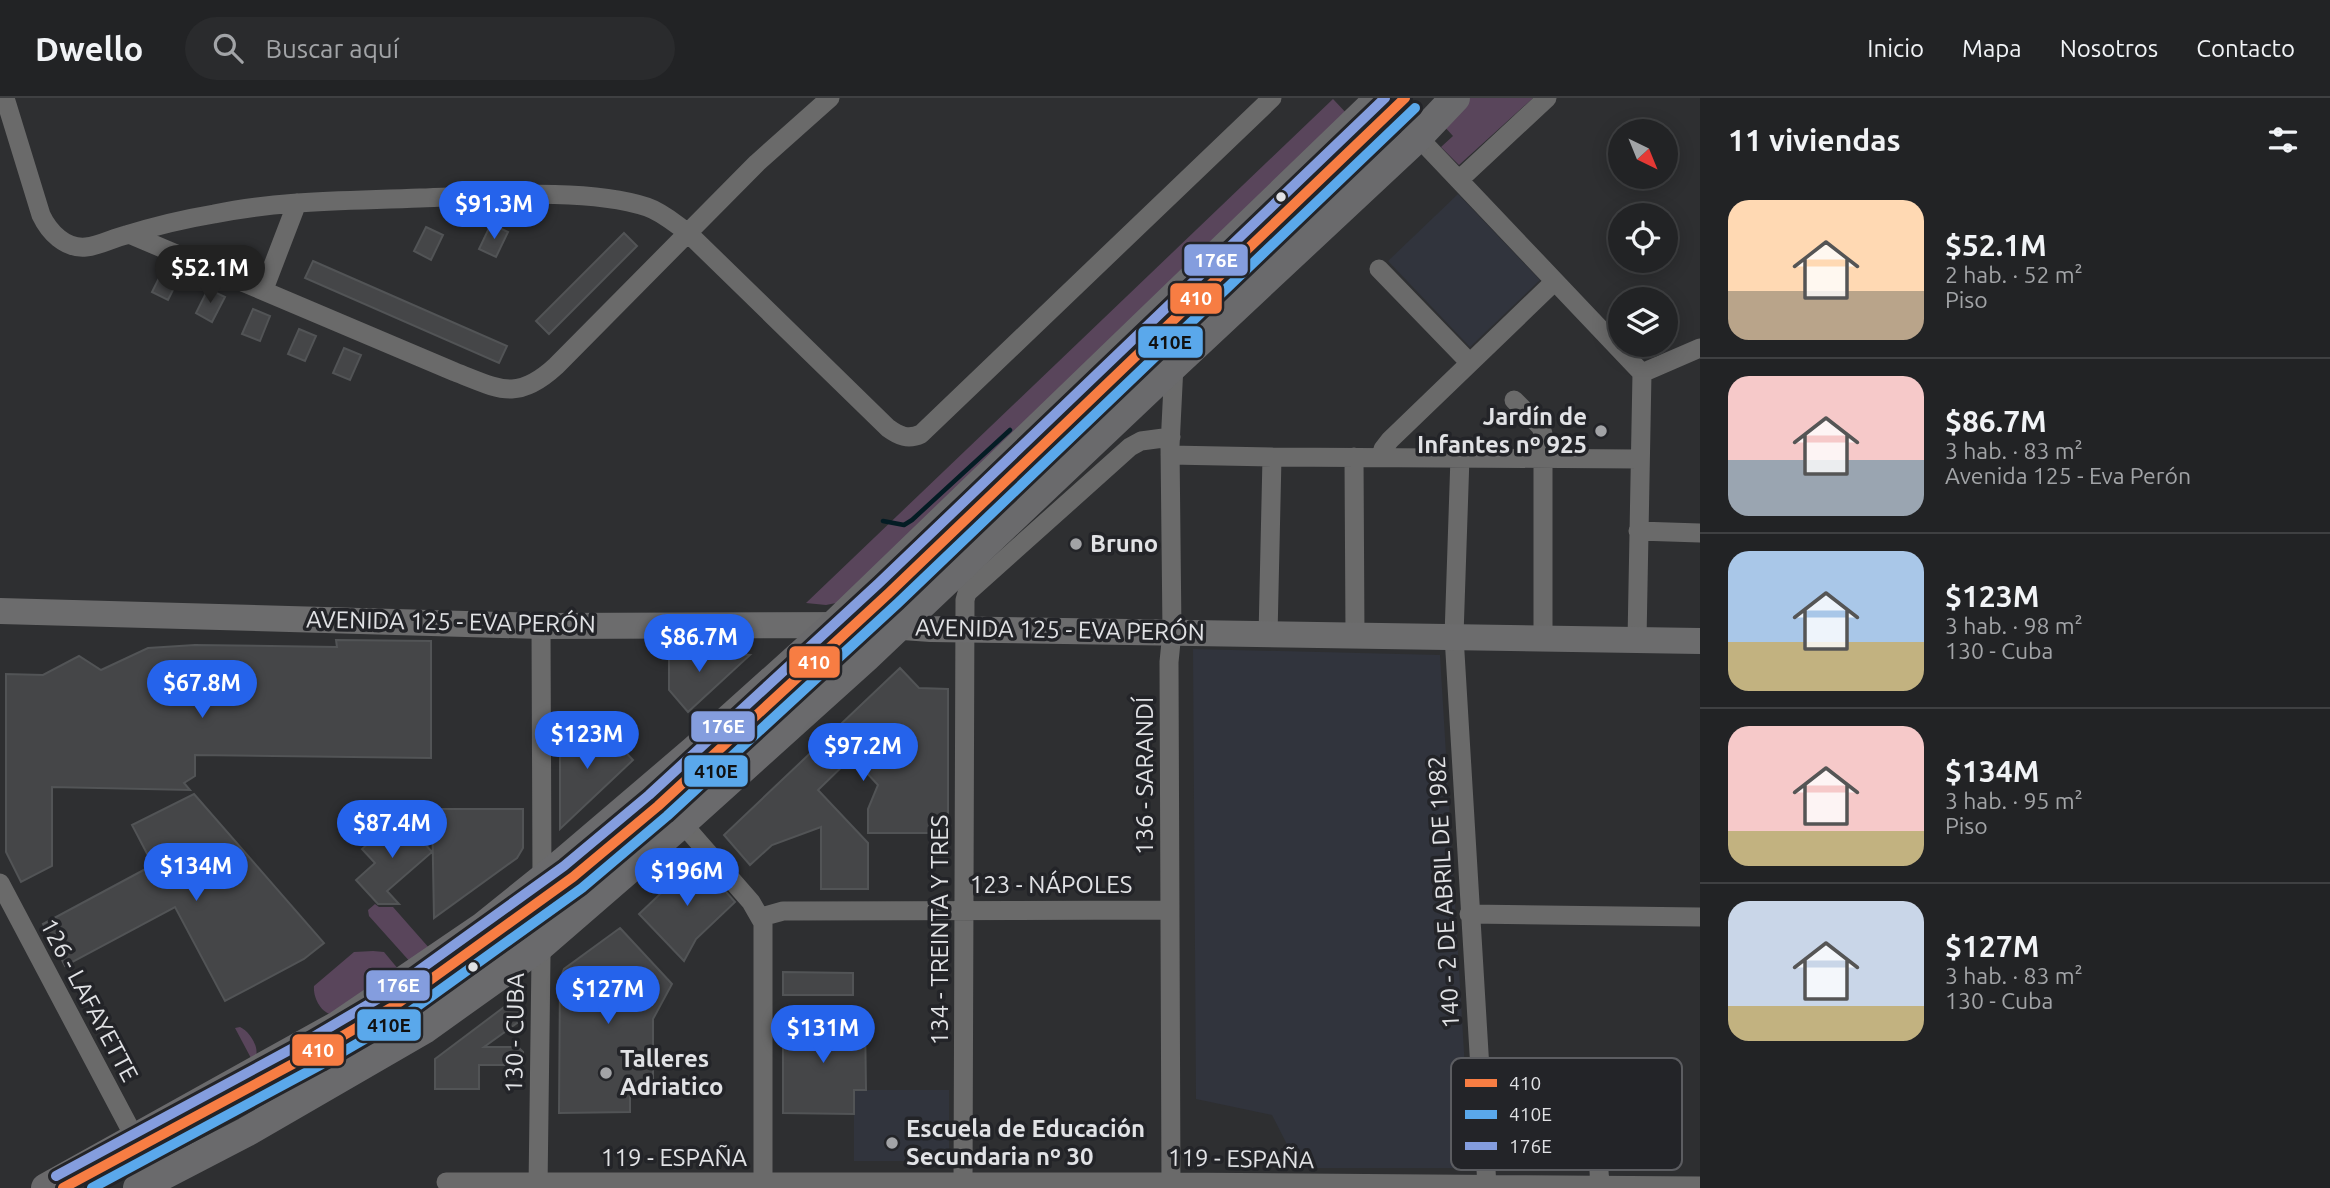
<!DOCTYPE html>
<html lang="es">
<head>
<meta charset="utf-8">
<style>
  :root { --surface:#222325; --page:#2a2b2d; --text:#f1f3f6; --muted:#a2a4a7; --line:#3f4042; --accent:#2563eb }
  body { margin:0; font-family:Ubuntu,sans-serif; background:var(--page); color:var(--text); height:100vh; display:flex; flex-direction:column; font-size:26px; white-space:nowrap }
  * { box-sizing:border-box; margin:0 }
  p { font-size:23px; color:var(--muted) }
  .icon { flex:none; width:38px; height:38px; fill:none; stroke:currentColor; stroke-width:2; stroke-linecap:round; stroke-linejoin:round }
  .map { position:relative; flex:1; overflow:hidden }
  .sheet { display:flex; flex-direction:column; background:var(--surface); width:630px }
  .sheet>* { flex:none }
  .needle { width:46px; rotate:137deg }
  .buttons { position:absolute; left:1608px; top:21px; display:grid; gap:14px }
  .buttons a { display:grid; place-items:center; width:70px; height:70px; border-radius:50%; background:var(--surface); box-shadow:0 4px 18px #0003,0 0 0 2px var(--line); font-size:35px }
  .price { position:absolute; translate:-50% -60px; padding:0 16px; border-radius:24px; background:var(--accent); color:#fff; font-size:23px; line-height:46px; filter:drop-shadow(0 2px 4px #0008) }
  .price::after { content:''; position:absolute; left:50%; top:42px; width:21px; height:16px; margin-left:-10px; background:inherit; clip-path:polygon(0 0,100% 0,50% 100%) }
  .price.current { background:#222; color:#fff }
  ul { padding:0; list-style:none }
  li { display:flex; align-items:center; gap:21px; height:175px; padding:0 28px }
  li+li { border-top:2px solid var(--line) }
  li span { display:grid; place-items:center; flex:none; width:196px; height:140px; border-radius:21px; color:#555 }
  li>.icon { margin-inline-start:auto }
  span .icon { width:84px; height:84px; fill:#fffc; stroke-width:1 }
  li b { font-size:30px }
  h2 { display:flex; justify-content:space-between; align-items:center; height:84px; padding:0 28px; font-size:30px }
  header { display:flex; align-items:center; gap:42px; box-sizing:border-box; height:98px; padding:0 35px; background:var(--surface); border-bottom:2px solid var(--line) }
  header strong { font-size:33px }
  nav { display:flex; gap:38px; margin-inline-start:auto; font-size:24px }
  .search { width:490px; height:63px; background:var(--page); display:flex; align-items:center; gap:18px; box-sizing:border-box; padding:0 24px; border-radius:38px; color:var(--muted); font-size:26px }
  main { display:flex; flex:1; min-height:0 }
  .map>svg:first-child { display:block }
  .built { fill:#31343d }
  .green { fill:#59455b }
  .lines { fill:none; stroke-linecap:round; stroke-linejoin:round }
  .stream { stroke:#041c24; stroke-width:4.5 }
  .building { fill:#454648; stroke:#525456; stroke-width:2 }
  .street { stroke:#6a6a6a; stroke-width:19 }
  .secondary { stroke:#6c6c6d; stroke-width:26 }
  .primary { stroke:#6a6a6c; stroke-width:30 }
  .bus-1-casing { stroke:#232428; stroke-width:16 }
  .bus-2-casing { stroke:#232428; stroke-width:16 }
  .bus-3-casing { stroke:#232428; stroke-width:16 }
  .bus-1 { stroke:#f77d43; stroke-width:10 }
  .bus-2 { stroke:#5aa8eb; stroke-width:10 }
  .bus-3 { stroke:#849dde; stroke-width:10 }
  .bus-dot { fill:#e1e2e5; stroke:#232428; stroke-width:2.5 }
  .poi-dot { fill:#a2a3a6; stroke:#232428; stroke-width:2.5 }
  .labels { text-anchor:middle; stroke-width:7; stroke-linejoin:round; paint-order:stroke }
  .poi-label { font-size:24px; font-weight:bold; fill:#e1e2e5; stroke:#232428; text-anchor:start }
  .street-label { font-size:24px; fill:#e1e2e5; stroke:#232428 }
  .key { fill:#232428; stroke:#5c5d61; stroke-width:2 }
  .key-label { font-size:19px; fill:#e1e2e5 }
  .line-badge { stroke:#232428; stroke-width:2.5 }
  .badge-label { font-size:19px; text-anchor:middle; font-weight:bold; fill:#fff }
  .pale-badge-label { font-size:19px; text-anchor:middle; font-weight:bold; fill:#111 }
</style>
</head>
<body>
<header>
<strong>Dwello</strong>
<div class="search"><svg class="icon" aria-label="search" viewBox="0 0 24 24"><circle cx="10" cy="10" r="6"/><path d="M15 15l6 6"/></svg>Buscar aquí</div>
<nav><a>Inicio</a><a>Mapa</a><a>Nosotros</a><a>Contacto</a></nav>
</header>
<main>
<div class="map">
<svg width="1700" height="1090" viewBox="0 0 1700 1090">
  <rect width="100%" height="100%" fill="#2e2f31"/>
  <path class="built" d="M 1458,96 L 1540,182 L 1470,249 L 1388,163 Z
    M 1193,551 L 1440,557 L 1471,1070 L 1299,1070 L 1272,1017 L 1196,1001 Z
    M 854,992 L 949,992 L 949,1063 L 854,1063 Z"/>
  <path class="green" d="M 1470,0 L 1533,0 L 1459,67 L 1441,49 L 1453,38 L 1443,27 Z
    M 1333,1 L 1349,18 L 841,504 L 826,507 L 806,505 Z
    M 375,806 L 379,809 L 393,809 L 430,851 L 412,866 L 369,818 L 368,812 Z
    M 373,853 L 384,854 L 399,872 L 333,917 C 321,915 313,900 314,888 L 354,854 Z
    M 240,929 C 249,933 259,948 256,958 L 252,962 L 235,930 Z"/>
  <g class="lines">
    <path class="stream" d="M 883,423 L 904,427 L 912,422 L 1010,332"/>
  </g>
  <path class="building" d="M 491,126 L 508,134 L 496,159 L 479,151 Z
    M 426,129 L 443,137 L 431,162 L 414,153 Z
    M 624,135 L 637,148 L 549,236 L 536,223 Z
    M 313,163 L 507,248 L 499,265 L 305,180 Z
    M 164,170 L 180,178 L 168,202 L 152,194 Z
    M 208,191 L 225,199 L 212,224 L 196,215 Z
    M 253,211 L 270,218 L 260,243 L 242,236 Z
    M 299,231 L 316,238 L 305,263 L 288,256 Z
    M 344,250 L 361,257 L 350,282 L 333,275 Z
    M 336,542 L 431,543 L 431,660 L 195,657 L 195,678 L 184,685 L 190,692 L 52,689 L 52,768 L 21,784 L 6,754 L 6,576 L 43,577 L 79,558 L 101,572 L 148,550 L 195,547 L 337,549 Z
    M 669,553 L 750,557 L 688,614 L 669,592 Z
    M 900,570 L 919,590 L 948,591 L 948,735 L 868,735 L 868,711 L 878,687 L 852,659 L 818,692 L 868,745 L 868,791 L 821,791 L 821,729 L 772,747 L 750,767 L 724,737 Z
    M 602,629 L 633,662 L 560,731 L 560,641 L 596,641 Z
    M 194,696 L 324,845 L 304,861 L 225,903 L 175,809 L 65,868 L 43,826 L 153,767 L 132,727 Z
    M 432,711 L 523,711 L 523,750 L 517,760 L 434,820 Z
    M 400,718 L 432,754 L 387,793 L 399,806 L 378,806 L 356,782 L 375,765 L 362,751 Z
    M 697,761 L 735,804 L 696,841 L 684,863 L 639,816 Z
    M 620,830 L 672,886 L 653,921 L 653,991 L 630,991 L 630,1014 L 559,1015 L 560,882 L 564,871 Z
    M 783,874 L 853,875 L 853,897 L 783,897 Z
    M 512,903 L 524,920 L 484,949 L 518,949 L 523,954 L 523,967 L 479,967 L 479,991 L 435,991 L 435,961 Z
    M 783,920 L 865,920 L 866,992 L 854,992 L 854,1016 L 783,1015 Z"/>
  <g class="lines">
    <path class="street" d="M 5,0 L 41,117 C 49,134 65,151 86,149 C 99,148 113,140 126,137 C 155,128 184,121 214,116 C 281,102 351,103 420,100 C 484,98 586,89 647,109 C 662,114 674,125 687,134 L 888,330 C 899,338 908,342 921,336 L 1272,0
      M 1384,0 L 1418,39 L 1642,275 L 1637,542
      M 1459,82 L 1547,0
      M 129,136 L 455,274 C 499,291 517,304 556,268 L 757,65 L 830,0
      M 1379,171 L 1469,264
      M 264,191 L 297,105
      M 1642,275 L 1700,250
      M 1514,302 L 1541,329 L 1543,336 L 1543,540
      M 1170,357 L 1272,359 L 1639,361
      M 1354,359 L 1355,538
      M 1382,359 L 1383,351 L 1390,342 L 1554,184
      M 1460,359 L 1454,538 L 1487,1088
      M 1638,433 L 1700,435
      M 1268,538 L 1272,359
      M 682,725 L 751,804 L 763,825 L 763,1090
      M 0,785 L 136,1042
      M 1469,816 L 1700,819
      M 761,819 L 783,813 L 1170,812
      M 1580,969 L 1595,1008 L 1600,1089
      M 446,1084 L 1171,1084 L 1700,1088
      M 538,1090 L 542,782 L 541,528
      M 963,1090 L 965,502 L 967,495 L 1130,349 L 1141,343 L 1171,339
      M 1171,1090 L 1169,564 L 1172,534 L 1170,348 L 1174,267"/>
    <path class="secondary" d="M 0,513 L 541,528 L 875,527 L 931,531 L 1700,543"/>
    <path class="primary" d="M 46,1090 L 339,927 L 483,829 L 565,763 L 695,652 L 833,528 L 1380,0
      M 138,1090 L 246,1034 L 424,931 L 540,848 L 682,725 L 866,559 L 1174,267 L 1418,39 L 1455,0"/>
    <defs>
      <path id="bus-1" d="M 63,1090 L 315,954 L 394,908 L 573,779 L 658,708 L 889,495 L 1405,0"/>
      <path id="bus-2" d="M 92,1090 L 322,966 L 401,920 L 582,790 L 667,718 L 898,505 L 1415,10"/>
      <path id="bus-3" d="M 56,1078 L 308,942 L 386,896 L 564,768 L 649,697 L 879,485 L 1385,0"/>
    </defs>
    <use href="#bus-1" class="bus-1-casing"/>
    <use href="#bus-2" class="bus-2-casing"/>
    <use href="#bus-3" class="bus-3-casing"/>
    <use href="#bus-1" class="bus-1"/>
    <use href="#bus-2" class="bus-2"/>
    <use href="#bus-3" class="bus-3"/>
  </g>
  <g class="bus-dot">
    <circle cx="1281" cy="99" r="6"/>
    <circle cx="473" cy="869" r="6"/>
  </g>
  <g class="poi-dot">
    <circle cx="1601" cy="333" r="7"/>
    <circle cx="1076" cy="446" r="7"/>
    <circle cx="606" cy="975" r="7"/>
    <circle cx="892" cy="1045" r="7"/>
  </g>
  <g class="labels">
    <g class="poi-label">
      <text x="1587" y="327" text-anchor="end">Jardín de<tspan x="1587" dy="28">Infantes nº 925</tspan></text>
      <text x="1090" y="454">Bruno</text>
      <text x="620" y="969">Talleres<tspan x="620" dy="28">Adriatico</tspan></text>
      <text x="906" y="1039">Escuela de Educación<tspan x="906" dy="28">Secundaria nº 30</tspan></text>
    </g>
    <g class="street-label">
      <text transform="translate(451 524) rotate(1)" y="8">AVENIDA 125 - EVA PERÓN</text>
      <text transform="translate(1060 532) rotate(1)" y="8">AVENIDA 125 - EVA PERÓN</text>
      <text transform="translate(1145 678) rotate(-90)" y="8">136 - SARANDÍ</text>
      <text x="1051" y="795">123 - NÁPOLES</text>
      <text transform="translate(1444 794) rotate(-93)" y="8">140 - 2 DE ABRIL DE 1982</text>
      <text transform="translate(940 832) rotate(-90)" y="8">134 - TREINTA Y TRES</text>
      <text transform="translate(89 902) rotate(62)" y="8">126 - LAFAYETTE</text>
      <text transform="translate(515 935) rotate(-89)" y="8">130 - CUBA</text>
      <text x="674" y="1068">119 - ESPAÑA</text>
      <text transform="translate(1241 1061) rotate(1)" y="8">119 - ESPAÑA</text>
    </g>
  </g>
  <rect x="1451" y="960" width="231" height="112" rx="10" class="key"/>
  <rect x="1465" y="981" width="32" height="8" fill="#f77d43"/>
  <rect x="1465" y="1012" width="32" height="9" fill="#5aa8eb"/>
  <rect x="1465" y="1044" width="32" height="8" fill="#849dde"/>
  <g class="key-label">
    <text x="1509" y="992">410</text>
    <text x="1509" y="1023">410E</text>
    <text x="1509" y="1055">176E</text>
  </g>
  <g class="line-badge">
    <rect x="1183" y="145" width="66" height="34" rx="7" fill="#849dde"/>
    <rect x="1169" y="184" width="54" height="33" rx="7" fill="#f77d43"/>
    <rect x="1137" y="227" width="67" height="34" rx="7" fill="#5aa8eb"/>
    <rect x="788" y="547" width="53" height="34" rx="7" fill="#f77d43"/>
    <rect x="690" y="612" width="66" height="33" rx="7" fill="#849dde"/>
    <rect x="683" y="656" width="66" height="34" rx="7" fill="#5aa8eb"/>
    <rect x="365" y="871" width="66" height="33" rx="7" fill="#849dde"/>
    <rect x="356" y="910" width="66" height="34" rx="7" fill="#5aa8eb"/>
    <rect x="291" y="935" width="54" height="34" rx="7" fill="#f77d43"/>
  </g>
  <g class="badge-label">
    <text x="1216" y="169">176E</text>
    <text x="1196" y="207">410</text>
    <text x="814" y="571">410</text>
    <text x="723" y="635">176E</text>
    <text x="398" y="894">176E</text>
    <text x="318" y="959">410</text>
  </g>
  <g class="pale-badge-label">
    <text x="1170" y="251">410E</text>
    <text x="716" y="680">410E</text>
    <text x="389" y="934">410E</text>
  </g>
</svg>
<div class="buttons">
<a><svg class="needle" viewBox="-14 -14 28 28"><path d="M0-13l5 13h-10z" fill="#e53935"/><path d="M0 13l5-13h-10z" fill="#a2a4a7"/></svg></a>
<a><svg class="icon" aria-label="locate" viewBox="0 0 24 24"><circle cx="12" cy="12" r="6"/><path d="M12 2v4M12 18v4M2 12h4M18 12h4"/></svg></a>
<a><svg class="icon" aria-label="layers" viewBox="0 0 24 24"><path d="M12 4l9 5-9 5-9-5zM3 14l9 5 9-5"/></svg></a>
</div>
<b class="price" style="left:494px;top:143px">$91.3M</b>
<b class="price current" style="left:210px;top:207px">$52.1M</b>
<b class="price" style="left:699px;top:576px">$86.7M</b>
<b class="price" style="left:202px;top:622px">$67.8M</b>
<b class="price" style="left:587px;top:673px">$123M</b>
<b class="price" style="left:863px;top:685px">$97.2M</b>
<b class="price" style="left:392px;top:762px">$87.4M</b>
<b class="price" style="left:196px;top:805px">$134M</b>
<b class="price" style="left:687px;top:810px">$196M</b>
<b class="price" style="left:608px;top:928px">$127M</b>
<b class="price" style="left:823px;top:967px">$131M</b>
</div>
<section class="sheet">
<h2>11 viviendas<svg class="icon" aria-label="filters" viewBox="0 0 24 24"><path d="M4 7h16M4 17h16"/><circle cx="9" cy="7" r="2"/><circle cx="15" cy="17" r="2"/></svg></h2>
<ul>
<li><span style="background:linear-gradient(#ffd9b3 65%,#b9a48a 0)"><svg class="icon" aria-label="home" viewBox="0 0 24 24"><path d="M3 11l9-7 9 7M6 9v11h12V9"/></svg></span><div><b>$52.1M</b><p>2 hab. · 52 m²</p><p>Piso</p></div></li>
<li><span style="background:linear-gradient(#f6c9c9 60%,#9aa5b1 0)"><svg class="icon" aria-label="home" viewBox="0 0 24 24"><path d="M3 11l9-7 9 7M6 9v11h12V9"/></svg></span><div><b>$86.7M</b><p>3 hab. · 83 m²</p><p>Avenida 125 - Eva Perón</p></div></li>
<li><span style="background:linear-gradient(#a9c7e8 65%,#c2b280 0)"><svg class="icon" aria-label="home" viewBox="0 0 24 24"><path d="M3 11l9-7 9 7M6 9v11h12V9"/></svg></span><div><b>$123M</b><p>3 hab. · 98 m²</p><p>130 - Cuba</p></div></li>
<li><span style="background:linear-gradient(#f6c9c9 75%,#c2b280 0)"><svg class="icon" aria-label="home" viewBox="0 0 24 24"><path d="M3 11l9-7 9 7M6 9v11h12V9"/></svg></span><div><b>$134M</b><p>3 hab. · 95 m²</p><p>Piso</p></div></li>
<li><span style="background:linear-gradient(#c9d6e8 75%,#c2b280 0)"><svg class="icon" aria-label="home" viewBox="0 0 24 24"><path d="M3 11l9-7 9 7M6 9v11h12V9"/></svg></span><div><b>$127M</b><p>3 hab. · 83 m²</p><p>130 - Cuba</p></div></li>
</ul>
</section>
</main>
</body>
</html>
